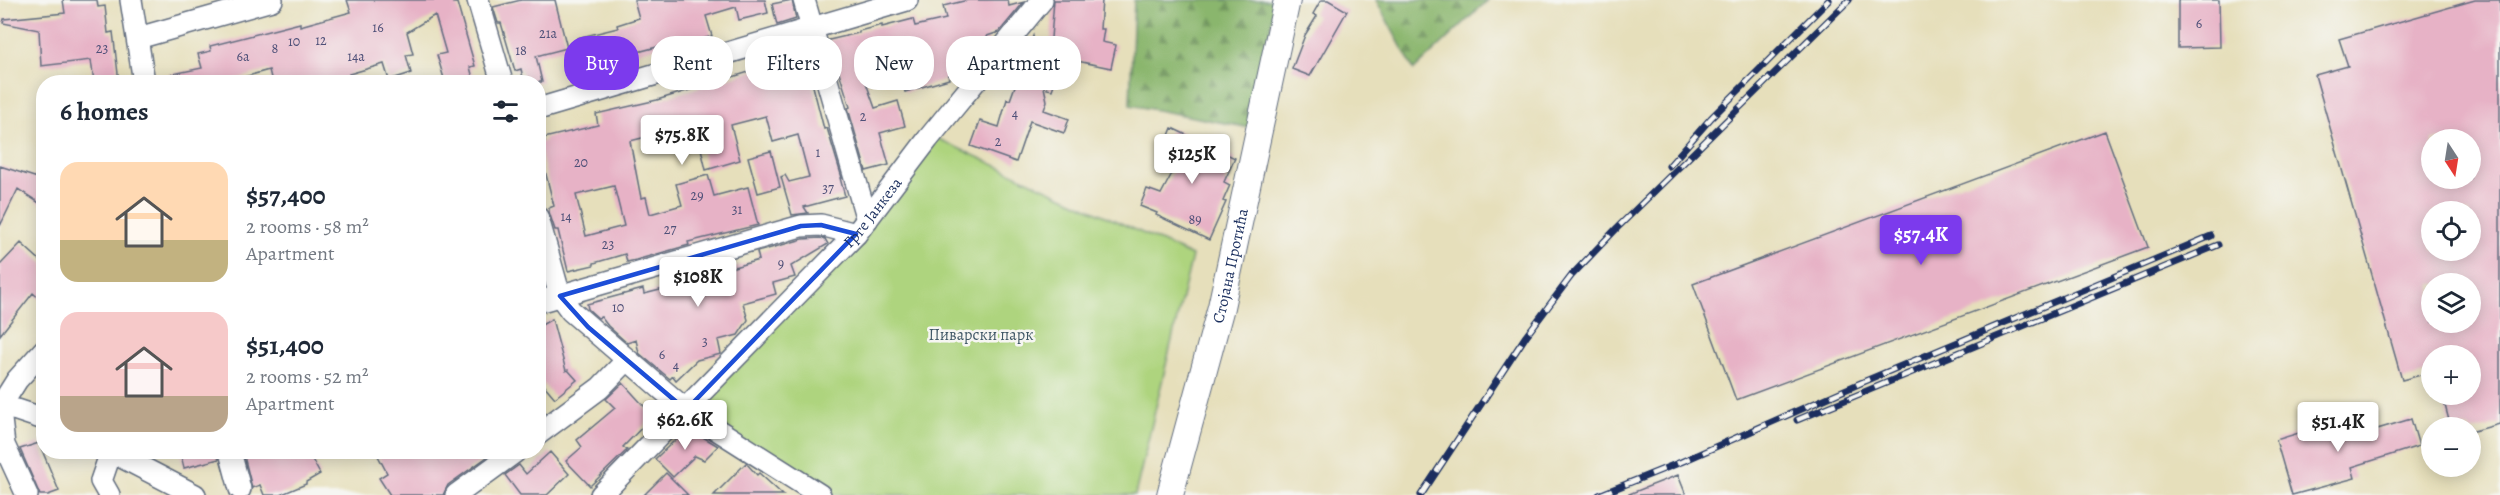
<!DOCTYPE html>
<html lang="en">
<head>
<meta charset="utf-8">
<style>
  :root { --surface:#fff; --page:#f6f6f7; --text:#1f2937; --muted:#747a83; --accent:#7c3aed }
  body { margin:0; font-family:Alegreya,serif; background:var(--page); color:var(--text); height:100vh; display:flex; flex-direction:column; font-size:22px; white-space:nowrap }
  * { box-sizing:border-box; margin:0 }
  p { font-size:20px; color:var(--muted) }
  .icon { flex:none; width:33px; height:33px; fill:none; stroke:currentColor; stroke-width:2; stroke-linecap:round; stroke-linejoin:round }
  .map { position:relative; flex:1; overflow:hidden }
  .details { position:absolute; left:36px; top:75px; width:510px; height:384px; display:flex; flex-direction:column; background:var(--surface); border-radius:24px; box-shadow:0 3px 15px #0003 }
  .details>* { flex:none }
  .hud { position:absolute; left:564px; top:36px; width:570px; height:54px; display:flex; gap:12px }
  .needle { width:39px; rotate:168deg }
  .buttons { position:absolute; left:2421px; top:129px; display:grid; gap:12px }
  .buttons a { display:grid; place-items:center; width:60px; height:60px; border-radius:50%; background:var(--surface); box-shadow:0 3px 15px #0003; font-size:30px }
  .price { position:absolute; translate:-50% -51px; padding:0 14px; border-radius:6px; background:#fff; color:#222; font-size:20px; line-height:39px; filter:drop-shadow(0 2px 3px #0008) }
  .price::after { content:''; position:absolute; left:50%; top:36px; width:18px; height:14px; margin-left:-9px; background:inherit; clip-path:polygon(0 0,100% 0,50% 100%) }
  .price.active { background:var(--accent); color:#fff }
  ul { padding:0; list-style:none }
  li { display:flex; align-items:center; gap:18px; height:150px; padding:0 24px }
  li span { display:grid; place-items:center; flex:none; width:168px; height:120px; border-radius:18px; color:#555 }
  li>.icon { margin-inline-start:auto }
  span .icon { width:72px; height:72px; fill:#fffc; stroke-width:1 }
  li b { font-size:26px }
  h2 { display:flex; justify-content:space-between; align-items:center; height:72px; padding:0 24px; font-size:26px }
  .chip { padding:0 21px; border-radius:24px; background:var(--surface); box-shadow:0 3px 15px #0003; font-size:21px; line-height:54px }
  .chip.active { background:var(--accent); color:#fff }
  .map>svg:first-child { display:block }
  .forest { fill:url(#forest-firs); stroke:#527266; stroke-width:1.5 }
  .park { fill:#aed47e; stroke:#64826e; stroke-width:1.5 }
  .building { fill:#e7b2c6; fill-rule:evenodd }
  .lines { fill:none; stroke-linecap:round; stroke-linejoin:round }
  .minor-casing { stroke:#626d7f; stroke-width:24 }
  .major-casing { stroke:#626d7f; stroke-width:28 }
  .minor { stroke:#fff; stroke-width:21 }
  .major { stroke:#fff; stroke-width:26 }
  .rail-casing { stroke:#1b2f5e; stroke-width:7 }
  .rail { stroke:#f6f6f2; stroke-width:4.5; stroke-dasharray:14; stroke-linecap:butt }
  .marked { fill:none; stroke:#1d4ed8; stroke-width:4.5; stroke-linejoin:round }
  .labels { text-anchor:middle; stroke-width:5; stroke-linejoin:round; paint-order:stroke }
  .number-label { font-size:14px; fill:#4e5078 }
  .street-label { font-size:16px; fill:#1b2f5e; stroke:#f6f6f2 }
  .park-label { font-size:16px; fill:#405866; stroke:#f6f6f2 }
</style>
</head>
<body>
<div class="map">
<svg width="2500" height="495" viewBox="0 0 2500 495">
  <defs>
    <pattern id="forest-firs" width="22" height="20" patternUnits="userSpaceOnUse" patternTransform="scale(1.5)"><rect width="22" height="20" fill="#8ab66d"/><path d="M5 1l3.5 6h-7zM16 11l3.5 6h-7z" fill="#70945d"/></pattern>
  </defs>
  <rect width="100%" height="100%" fill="#f6f6f2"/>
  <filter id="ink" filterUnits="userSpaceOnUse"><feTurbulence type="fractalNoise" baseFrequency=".0167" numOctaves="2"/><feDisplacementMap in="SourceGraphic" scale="12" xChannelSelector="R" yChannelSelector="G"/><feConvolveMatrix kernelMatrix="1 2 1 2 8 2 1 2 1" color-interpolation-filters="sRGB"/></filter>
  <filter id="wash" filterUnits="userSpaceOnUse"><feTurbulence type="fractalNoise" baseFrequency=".008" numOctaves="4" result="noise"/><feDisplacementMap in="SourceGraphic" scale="24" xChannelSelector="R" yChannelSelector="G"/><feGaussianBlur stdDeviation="1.35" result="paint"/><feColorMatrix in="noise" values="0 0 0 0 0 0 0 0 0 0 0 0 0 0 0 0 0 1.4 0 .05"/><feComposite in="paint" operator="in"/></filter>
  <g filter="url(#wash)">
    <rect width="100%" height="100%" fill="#e6dfbb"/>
    <path class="forest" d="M 1134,0 L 1276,0 L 1251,128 L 1130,105 Z
      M 1376,0 L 1488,0 L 1414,70 Z"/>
    <path class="park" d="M 932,136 L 1192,256 L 1135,495 L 828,495 L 690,406 Z"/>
    <g id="blocks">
      <path class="building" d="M 63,0 L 97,0 L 98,7 L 105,6 L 108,33 L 113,32 L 119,82 L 94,82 L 91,60 L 41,66 L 39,30 L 3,23 L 4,19 L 65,13 Z
        M 347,0 L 459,0 L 454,3 L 457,3 L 475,66 L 470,67 L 474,82 L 445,82 L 437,55 L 446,53 L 435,15 L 407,32 L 413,54 L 406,55 L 411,73 L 389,80 L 384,64 L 349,74 L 352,82 L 272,82 L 269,70 L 226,82 L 164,82 L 163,76 L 202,68 L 198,54 L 211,51 L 210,46 L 300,23 L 300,26 L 351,12 Z
        M 521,0 L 555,0 L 567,48 L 536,56 L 542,82 L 524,82 L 521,69 L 515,71 L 501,23 L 498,23 L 493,7 Z
        M 634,0 L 765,0 L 768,13 L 739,20 L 736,7 L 706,16 L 712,36 L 687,44 L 687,45 L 658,54 L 657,47 L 584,66 L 577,38 L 618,28 L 617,25 L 639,18 Z
        M 792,0 L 796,19 L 777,25 L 772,4 Z
        M 968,0 L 1008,0 L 1009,6 L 1024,2 L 999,32 L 987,36 L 989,45 L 987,47 L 969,52 L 971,62 L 954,66 L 955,73 L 948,75 L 949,79 L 905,92 L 893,50 L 858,60 L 875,108 L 898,101 L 905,126 L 880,133 L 889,165 L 866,171 L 848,108 L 850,107 L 829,40 L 859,33 L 859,31 L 882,25 L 882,27 L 913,19 L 915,26 L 946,19 L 943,6 Z
        M 1054,0 L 1102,0 L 1100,29 L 1104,29 L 1102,42 L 1116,45 L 1111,68 L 1063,58 L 1052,90 L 1047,89 Z
        M 1321,0 L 1328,0 L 1347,11 L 1310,76 L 1292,69 L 1305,35 L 1317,16 L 1313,14 Z
        M 2178,0 L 2219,0 L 2220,47 L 2178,48 Z
        M 2475,0 L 2500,0 L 2500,424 L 2470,432 L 2470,428 L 2451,428 L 2442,394 L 2470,394 L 2470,356 L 2432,356 L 2432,372 L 2402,380 L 2315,75 L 2348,66 L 2339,39 ZM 2432,140 L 2470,140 L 2470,178 L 2432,178 ZM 2432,212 L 2470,212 L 2470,250 L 2432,250 ZM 2432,284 L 2470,284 L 2470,322 L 2432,322 Z
        M 1033,36 L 1047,101 L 1044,110 L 1069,119 L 1064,133 L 1030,121 L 1016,162 L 971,146 L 980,121 L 999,127 L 1007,99 L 1010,100 Z
        M 805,55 L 824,129 L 827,128 L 842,178 L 840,178 L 845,196 L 804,207 L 808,213 L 792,215 L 781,177 L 785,175 L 789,182 L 809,177 L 798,135 L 773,142 L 766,116 L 731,125 L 740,160 L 706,170 L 699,140 L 670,148 L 666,132 L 630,141 L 641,198 L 646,197 L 650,214 L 682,205 L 676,184 L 708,175 L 714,196 L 748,187 L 758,225 L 688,242 L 689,245 L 636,260 L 627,262 L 625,254 L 594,263 L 594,265 L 568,271 L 558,230 L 555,230 L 549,212 L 549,208 L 554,206 L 538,143 L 545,141 L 544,138 L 598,125 L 596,114 L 657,100 ZM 614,186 L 624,226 L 586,236 L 576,195 Z
        M 1172,128 L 1235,158 L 1224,182 L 1230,185 L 1223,201 L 1226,202 L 1209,240 L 1156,215 L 1157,213 L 1140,206 L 1147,189 L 1161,194 L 1177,164 L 1160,158 Z
        M 2105,131 L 2148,247 L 1736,400 L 1693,284 Z
        M 771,151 L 780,187 L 758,193 L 748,157 Z
        M 0,166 L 44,180 L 44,206 L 18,189 L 0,226 Z
        M 820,238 L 825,239 L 828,244 L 791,266 L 795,277 L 773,283 L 776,294 L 743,303 L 748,320 L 738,335 L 718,340 L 721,354 L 697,360 L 676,380 L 673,376 L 670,379 L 639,353 L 636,340 L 627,343 L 608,326 L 601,317 L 598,318 L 588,309 L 587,304 L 643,289 L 644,294 L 676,286 L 674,276 L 701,269 L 702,276 L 759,260 L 757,252 L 803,239 Z
        M 21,243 L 44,264 L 44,303 L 33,293 L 0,335 L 0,265 Z
        M 552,319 L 566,371 L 568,370 L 577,380 L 555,398 L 538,378 L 538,327 Z
        M 623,383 L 653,416 L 623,447 L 627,450 L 590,486 L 566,461 L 582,447 L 577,440 L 615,408 L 606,399 Z
        M 2411,419 L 2419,446 L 2352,467 L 2355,478 L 2292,495 L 2276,440 L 2342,420 L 2347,438 Z
        M 688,428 L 718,446 L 704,460 L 695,456 L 673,477 L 655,459 Z
        M 39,443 L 59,491 L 48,495 L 40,495 L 20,449 Z
        M 180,452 L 218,452 L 219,459 L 184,468 Z
        M 243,452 L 308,452 L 320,474 L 306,482 L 306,484 L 280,495 L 264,495 L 260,485 L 252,488 Z
        M 376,452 L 494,452 L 448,485 L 443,495 L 390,495 L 379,478 L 387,473 Z
        M 550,452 L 569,474 L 547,495 L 520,495 L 505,475 L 519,465 L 526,474 Z
        M 746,463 L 757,475 L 759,473 L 783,495 L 714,495 Z
        M 666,473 L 688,495 L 644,495 Z
        M 1678,475 L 1686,495 L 1630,495 L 1629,494 Z"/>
    </g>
  </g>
  <g filter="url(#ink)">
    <use href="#blocks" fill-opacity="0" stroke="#626d7f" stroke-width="1.5"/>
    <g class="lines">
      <defs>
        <g id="minor">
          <path d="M 131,0 L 144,82"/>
          <path d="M 478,0 L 502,82"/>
          <path d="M 804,0 L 867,220"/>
          <path d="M 138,38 L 272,0"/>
          <path d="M 538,109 L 907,0"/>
          <path d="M 538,218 L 560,296 L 571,311 L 686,410 L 820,495"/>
          <path d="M 538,302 L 801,226 L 821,225 L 856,234"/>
          <path d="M 0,407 L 17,380 L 44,350"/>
          <path d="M 0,407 L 17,410 L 44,419"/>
          <path d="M 0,411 L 4,445 L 27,495"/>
          <path d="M 538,434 L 600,388 L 626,361"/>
          <path d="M 112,452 L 195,495"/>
          <path d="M 230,452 L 240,489"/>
          <path d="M 109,495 L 101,481 L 111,452"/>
          <path d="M 456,495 L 515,452"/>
          <path id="s1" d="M 601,495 L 856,234 L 928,139 L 1042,0"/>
        </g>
        <g id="major">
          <path id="s2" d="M 1170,495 L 1221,307 L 1287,0"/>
        </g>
      </defs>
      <use href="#minor" class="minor-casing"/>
      <use href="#major" class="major-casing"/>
      <use href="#minor" class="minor"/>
      <use href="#major" class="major"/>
      <defs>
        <path id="rail" d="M 1669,166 L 1711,118 L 1829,0
          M 1797,420 L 2218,245
          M 1421,495 L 1526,336 L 1572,275 L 1617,228 L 1849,0
          M 1599,495 L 1681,462 L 1863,382 L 2211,236"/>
      </defs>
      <use href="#rail" class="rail-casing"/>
      <use href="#rail" class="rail"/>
    </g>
  </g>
  <path class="marked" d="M 821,225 L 856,234 L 686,410 L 588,327 L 560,296 L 801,226 Z"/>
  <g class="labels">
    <g class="number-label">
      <text x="2199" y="28">6</text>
      <text x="378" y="32">16</text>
      <text x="548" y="38">21a</text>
      <text x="321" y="45">12</text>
      <text x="294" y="46">10</text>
      <text x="102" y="53">23</text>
      <text x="275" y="53">8</text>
      <text x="521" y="55">18</text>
      <text x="243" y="61">6a</text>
      <text x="356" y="61">14a</text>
      <text x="1015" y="118">4</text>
      <text x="863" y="121">2</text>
      <text x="998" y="146">2</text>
      <text x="818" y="157">1</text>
      <text x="581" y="167">20</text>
      <text x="828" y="193">37</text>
      <text x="697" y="200">29</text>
      <text x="737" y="214">31</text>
      <text x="566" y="221">14</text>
      <text x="1195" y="224">89</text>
      <text x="670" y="234">27</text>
      <text x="608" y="249">23</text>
      <text x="781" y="268">9</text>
      <text x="618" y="312">10</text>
      <text x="705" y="346">3</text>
      <text x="662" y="359">6</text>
      <text x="676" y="370">4</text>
    </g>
    <g class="street-label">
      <text dy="6" stroke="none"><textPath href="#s1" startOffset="392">Грге Јанкеза</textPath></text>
      <text dy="6" stroke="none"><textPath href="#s2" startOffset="237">Стојана Протића</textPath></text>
    </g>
    <g class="park-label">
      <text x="981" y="340">Пиварски парк</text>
    </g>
  </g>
</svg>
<div class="buttons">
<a><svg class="needle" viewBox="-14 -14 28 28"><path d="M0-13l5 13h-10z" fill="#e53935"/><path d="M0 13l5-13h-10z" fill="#747a83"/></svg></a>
<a><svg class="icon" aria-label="locate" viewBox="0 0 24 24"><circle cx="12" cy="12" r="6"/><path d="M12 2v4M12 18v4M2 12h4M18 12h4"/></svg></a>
<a><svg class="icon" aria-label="layers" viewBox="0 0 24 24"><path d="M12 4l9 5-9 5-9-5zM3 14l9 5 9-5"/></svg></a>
<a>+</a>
<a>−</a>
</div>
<b class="price" style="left:682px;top:166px">$75.8K</b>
<b class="price" style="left:1192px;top:185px">$125K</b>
<b class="price active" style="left:1921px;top:266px">$57.4K</b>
<b class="price" style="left:698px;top:308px">$108K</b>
<b class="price" style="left:685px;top:451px">$62.6K</b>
<b class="price" style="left:2338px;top:453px">$51.4K</b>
<div class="hud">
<a class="chip active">Buy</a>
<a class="chip">Rent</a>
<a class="chip">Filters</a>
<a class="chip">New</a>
<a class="chip">Apartment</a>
</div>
<section class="details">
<h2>6 homes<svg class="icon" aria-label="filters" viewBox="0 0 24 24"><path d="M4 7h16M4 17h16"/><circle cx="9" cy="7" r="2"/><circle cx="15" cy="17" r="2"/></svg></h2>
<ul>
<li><span style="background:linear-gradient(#ffd9b3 65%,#c2b280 0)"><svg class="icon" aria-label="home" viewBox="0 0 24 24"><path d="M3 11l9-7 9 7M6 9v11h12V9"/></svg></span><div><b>$57,400</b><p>2 rooms · 58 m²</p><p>Apartment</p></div></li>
<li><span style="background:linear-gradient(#f6c9c9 70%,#b9a48a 0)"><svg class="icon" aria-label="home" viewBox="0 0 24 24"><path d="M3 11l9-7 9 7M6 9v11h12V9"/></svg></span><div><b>$51,400</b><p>2 rooms · 52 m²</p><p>Apartment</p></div></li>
</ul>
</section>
</div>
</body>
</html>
